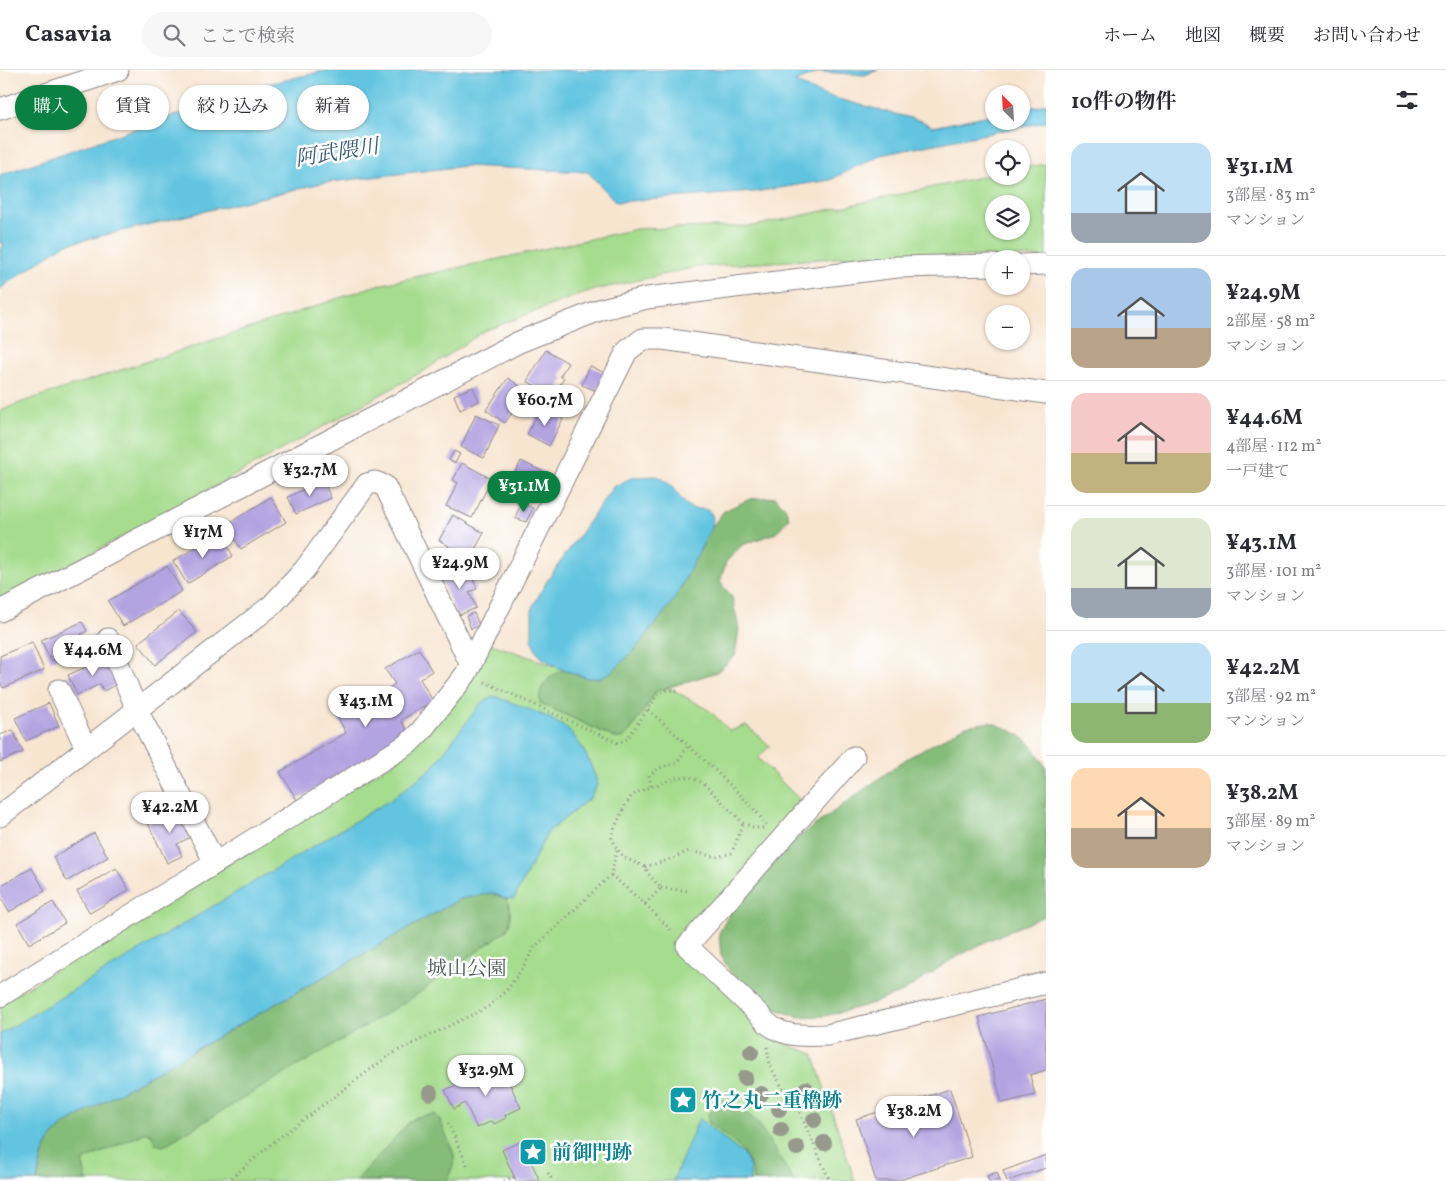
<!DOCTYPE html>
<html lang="ja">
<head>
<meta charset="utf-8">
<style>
  :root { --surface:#fff; --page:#f7f7f7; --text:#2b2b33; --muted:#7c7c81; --line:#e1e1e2; --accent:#0b8043 }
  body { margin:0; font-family:Vollkorn,"Noto Serif JP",serif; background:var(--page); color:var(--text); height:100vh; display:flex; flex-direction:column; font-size:19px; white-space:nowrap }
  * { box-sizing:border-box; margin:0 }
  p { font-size:16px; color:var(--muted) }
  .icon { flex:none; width:28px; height:28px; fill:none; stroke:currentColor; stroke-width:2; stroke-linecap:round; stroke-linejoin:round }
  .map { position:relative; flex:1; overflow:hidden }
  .drawer { display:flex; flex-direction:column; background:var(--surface); width:400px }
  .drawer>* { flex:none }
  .hud { position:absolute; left:15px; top:15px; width:475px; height:45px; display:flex; gap:10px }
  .needle { width:32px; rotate:336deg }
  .controls { position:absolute; left:985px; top:15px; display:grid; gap:10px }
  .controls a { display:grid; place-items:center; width:45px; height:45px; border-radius:50%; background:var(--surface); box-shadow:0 1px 4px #0004; font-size:25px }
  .price { position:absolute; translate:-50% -42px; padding:0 11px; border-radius:18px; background:#fff; color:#222; font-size:16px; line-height:32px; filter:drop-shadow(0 1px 2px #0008) }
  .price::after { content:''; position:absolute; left:50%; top:30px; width:15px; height:11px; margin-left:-8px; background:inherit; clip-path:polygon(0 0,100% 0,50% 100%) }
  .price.selected { background:var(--accent); color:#fff }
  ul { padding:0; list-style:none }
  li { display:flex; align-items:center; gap:15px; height:125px; padding:0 25px }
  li+li { border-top:1px solid var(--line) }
  li span { display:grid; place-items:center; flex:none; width:140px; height:100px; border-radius:15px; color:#555 }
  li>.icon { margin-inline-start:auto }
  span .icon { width:60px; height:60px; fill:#fffc; stroke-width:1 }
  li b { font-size:21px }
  h2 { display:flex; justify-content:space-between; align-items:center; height:60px; padding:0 25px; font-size:21px }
  .pill { padding:0 18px; border-radius:22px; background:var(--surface); box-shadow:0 1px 4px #0004; font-size:18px; line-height:45px }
  .pill.selected { background:var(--accent); color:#fff }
  header { display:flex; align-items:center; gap:30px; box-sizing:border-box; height:70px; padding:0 25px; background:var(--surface); border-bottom:1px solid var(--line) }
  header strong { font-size:24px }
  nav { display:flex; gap:28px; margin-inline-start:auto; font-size:18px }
  .search { width:350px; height:45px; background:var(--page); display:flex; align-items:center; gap:12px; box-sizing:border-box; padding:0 18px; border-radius:28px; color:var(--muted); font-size:19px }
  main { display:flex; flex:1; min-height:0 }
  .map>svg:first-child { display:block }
  .green { fill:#a5dc8d; stroke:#647f64; fill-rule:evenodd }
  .forest { fill:#84bc78; stroke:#536f5a }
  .water { fill:#62c4e0; stroke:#42738e }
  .building { fill:#b2a3e1 }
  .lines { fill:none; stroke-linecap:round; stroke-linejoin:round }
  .street-casing { stroke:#8c8486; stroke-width:23 }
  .path { stroke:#8c8486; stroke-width:3; stroke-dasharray:1 4; stroke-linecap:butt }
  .street { stroke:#fff; stroke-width:21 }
  .tree { fill:#97998c }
  .labels { text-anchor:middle; stroke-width:5; stroke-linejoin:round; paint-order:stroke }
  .park-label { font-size:20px; fill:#495a54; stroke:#fff }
  .culture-label { font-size:20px; font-weight:bold; fill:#0d838f; stroke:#fff; text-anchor:start }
  .water-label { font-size:21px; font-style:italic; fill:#385b75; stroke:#fff }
</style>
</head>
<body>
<header>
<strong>Casavia</strong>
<div class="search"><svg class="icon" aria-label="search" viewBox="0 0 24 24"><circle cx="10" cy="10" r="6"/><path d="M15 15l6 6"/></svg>ここで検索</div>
<nav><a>ホーム</a><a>地図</a><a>概要</a><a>お問い合わせ</a></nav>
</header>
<main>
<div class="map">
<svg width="1046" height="1111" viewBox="0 0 1046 1111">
  <rect width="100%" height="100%" fill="#fff"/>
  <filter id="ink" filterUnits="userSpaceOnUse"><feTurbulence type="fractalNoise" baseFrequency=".02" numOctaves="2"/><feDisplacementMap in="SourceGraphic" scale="10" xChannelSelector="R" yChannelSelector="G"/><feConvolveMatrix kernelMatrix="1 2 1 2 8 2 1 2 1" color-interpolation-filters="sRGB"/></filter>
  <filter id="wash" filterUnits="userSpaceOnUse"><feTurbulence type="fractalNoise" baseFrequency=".0096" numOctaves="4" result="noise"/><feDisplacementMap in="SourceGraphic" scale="20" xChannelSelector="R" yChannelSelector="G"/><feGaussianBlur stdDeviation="1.12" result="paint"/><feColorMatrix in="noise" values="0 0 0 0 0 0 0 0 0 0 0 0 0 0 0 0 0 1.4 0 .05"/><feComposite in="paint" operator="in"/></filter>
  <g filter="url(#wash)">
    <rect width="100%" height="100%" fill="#f7e5d0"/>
    <path class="green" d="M 1046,94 L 1046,187 L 864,186 L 697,197 L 586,222 L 484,261 L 427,299 L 180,436 L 0,532 L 0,341 L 19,333 L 281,248 L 374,216 L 636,159 L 754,156 L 994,104 L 994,106 L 1021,106 L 1021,98 ZM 994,134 L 1021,134 L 1021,161 L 994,161 Z
      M 489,573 L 581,605 L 668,617 L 710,641 L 730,661 L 746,655 L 769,675 L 769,677 L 758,688 L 807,737 L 680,878 L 786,974 L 813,984 L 855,1111 L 0,1111 L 0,934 L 399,689 Z"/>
    <path class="forest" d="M 775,427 L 785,437 L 789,448 L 776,463 L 742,475 L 726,492 L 720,512 L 732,527 L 739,559 L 735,586 L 717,602 L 657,621 L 630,661 L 623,668 L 615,668 L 540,633 C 537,617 550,605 563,600 L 588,608 L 699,482 L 712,457 L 724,441 L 750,429 Z
      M 990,652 C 1021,664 1030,668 1046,698 L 1046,845 L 989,870 L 951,890 L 903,922 L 864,936 L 825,946 L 799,947 L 772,938 L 732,905 L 721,886 L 719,863 L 732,839 L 789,774 L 906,689 L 966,656 Z
      M 491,823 L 507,829 C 511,841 512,848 507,860 L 409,930 L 163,1076 L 156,1074 L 151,1064 L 147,1062 L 85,1090 L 83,1095 L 87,1111 L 37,1111 C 42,1085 44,1071 65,1054 L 460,829 Z
      M 723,1029 L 728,1029 L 757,1052 L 794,1111 L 753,1111 C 754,1083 727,1068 708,1052 L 708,1044 Z
      M 435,1044 L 439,1048 L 454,1084 L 454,1092 L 447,1111 L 356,1111 L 410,1051 L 417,1047 Z"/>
    <path class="water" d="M 328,0 L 878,0 L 865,5 L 820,2 L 795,12 L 823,25 L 922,51 L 933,57 L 994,44 L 994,51 L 1021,51 L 1021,39 L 1040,36 L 1046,33 L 1046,52 L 880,85 L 830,110 L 754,122 L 616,132 L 588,102 L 465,96 L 322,113 L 64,175 L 6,214 L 0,220 L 0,182 L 4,173 L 0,173 L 0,105 L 260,16 Z
      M 657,406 C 674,413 675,425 688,436 C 694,442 704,436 710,442 C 714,446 713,452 712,457 L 674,530 L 637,577 L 613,601 L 599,608 L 588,608 L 563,600 L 542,588 L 538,584 L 532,571 L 532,541 L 533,536 L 547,511 L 613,417 L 633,407 Z
      M 492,627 L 497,627 C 521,637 558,647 574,666 C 585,679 592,697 597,712 L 597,715 L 590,728 L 548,762 L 514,829 L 507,829 L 491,823 L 460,829 L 65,1054 C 44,1071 42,1085 37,1111 L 0,1111 L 0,964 L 392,729 L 432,698 L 481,633 Z
      M 699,1048 L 746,1087 L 750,1098 L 750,1111 L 673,1111 Z"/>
    <g id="blocks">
      <path class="building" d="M 546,280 L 568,293 L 560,306 L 564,308 L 558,318 L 565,322 L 560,331 L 527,311 Z
        M 590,296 L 605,303 L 597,321 L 582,315 Z
        M 508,308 L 527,321 L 505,353 L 486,340 Z
        M 473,317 L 479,331 L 460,340 L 454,325 Z
        M 541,338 L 563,349 L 549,376 L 527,364 Z
        M 476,344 L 499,355 L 484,388 L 461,377 Z
        M 454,381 L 460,384 L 455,393 L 449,390 Z
        M 521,391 L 544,402 L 529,431 L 506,420 Z
        M 462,393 L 492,409 L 472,448 L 446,436 L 458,413 L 453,410 Z
        M 323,410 L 331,428 L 296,444 L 288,427 Z
        M 271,427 L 286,452 L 241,479 L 226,455 Z
        M 521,433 L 533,438 L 526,452 L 515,448 Z
        M 453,445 L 484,463 L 466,495 L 445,483 L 449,476 L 439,470 Z
        M 220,463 L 233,486 L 187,514 L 173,491 Z
        M 167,496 L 182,521 L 123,556 L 108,531 Z
        M 468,498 L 477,519 L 469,522 L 476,538 L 457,546 L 439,505 L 451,500 L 453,505 Z
        M 179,541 L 197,562 L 155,595 L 138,573 Z
        M 474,543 L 479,555 L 471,559 L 466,546 Z
        M 82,552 L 87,561 L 81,564 L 86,576 L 51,591 L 41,570 Z
        M 32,572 L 44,600 L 3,618 L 0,611 L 0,586 Z
        M 419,579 L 432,601 L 420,609 L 433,631 L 401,650 L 409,664 L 297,730 L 280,702 L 346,663 L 338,648 L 395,614 L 385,599 Z
        M 106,588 L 118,614 L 103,621 L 100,614 L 77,625 L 68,605 Z
        M 49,633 L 59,656 L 26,671 L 15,648 Z
        M 13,660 L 23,682 L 0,692 L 0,665 Z
        M 178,739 L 191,767 L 177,774 L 182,786 L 167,793 L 148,753 Z
        M 94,763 L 108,787 L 67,811 L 53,787 Z
        M 32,798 L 45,821 L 9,842 L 0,826 L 0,816 Z
        M 116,798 L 129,820 L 90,843 L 77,821 Z
        M 53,832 L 65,853 L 29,874 L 17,853 Z
        M 1046,929 L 1046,1000 L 1030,1005 L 1035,1025 L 1002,1033 L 979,947 Z
        M 501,995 L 521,1038 L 505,1045 L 506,1048 L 494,1054 L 492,1051 L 477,1058 L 465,1033 L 454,1039 L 445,1020 Z
        M 950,1019 L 972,1087 L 896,1111 L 876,1111 L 856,1049 Z
        M 522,1071 L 534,1098 L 540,1111 L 516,1111 L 502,1080 Z
        M 1046,1085 L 1046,1098 L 1007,1111 L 1003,1101 Z
        M 997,1102 L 1000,1111 L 989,1111 L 987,1106 Z"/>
    </g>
  </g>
  <g filter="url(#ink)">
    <use href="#blocks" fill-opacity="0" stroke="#8c8486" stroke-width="1"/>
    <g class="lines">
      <defs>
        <path id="street" d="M 0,39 L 118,0
          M 1021,195 L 1046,194
          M 0,541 L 519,272 L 602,239 L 647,228 L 897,197 L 994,195
          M 108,569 L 137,640 L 215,793
          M 59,620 L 86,678
          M 854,687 L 687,876 L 760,945 C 776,968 802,966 827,965 L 1046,913
          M 0,746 L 272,535 L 305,499 L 367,414 L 375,412 L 385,416 L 471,595
          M 0,926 L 408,674 L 421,661 L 466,604 L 627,281 L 643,269 L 663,269 L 1046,323"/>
      </defs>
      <use href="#street" class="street-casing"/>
      <path class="path" d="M 485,612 L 618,673 L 627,669 L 659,623 L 666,620 L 677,621
        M 648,640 C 677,665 704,689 731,716 C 744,729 758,741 767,757
        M 651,716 L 649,705 L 659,698 L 677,693 L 689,674
        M 645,797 L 668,790 L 689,781 L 716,787 L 732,783 L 743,753
        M 611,805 L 645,834 L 672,861
        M 661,818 L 690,821
        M 645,834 L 661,818 L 650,806 L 645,797 L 625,788 L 617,779 L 612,768 L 613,761 L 625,736 L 631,727 L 638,722 L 678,707 L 690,707 L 703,713 L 743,753 L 755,758 L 763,758
        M 767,977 L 770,996 L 782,1017 L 795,1032 L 830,1111
        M 448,1053 L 468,1097
        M 548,1103 L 553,1111
        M 228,1111 L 275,1071 L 391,984 L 488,937 L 507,920 L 525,894 L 534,878 L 611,805 L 617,779
        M 504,1111 L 514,1107"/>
      <use href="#street" class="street"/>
    </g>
    <g class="tree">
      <circle cx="751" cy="982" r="8"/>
      <circle cx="745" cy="1008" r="8"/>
      <circle cx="806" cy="1019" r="8"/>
      <circle cx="430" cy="1023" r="8"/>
      <circle cx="761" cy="1024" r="8"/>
      <circle cx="779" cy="1039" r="8"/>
      <circle cx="814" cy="1050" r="8"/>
      <circle cx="781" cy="1060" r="8"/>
      <circle cx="824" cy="1073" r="8"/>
      <circle cx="797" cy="1078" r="8"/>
    </g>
  </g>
  <defs>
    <symbol id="sight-square" viewBox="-11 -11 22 22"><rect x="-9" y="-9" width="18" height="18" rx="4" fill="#0f9aa8" stroke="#fff"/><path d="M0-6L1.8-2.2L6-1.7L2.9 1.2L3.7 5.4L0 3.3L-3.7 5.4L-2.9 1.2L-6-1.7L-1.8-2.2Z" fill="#fff"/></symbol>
  </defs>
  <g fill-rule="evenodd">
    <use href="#sight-square" x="667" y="1014" width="32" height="32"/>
    <use href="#sight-square" x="517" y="1066" width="32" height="32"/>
  </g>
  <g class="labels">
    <g class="park-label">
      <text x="467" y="905">城山公園</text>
    </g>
    <g class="culture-label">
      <text x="702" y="1037">竹之丸二重櫓跡</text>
      <text x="552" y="1089">前御門跡</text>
    </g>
    <g class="water-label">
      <text transform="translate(337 82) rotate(-9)" y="7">阿武隈川</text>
    </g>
  </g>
</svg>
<div class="controls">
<a><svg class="needle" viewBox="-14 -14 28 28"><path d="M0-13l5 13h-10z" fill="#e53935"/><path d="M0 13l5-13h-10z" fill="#7c7c81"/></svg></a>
<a><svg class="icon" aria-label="locate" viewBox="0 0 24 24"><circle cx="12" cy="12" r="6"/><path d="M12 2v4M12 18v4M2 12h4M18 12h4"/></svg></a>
<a><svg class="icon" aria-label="layers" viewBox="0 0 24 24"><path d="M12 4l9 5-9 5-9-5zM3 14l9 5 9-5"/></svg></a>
<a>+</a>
<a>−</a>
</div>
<b class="price" style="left:545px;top:357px">¥60.7M</b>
<b class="price" style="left:310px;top:427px">¥32.7M</b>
<b class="price selected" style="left:524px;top:443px">¥31.1M</b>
<b class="price" style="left:203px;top:489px">¥17M</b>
<b class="price" style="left:460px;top:520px">¥24.9M</b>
<b class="price" style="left:93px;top:607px">¥44.6M</b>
<b class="price" style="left:366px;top:658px">¥43.1M</b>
<b class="price" style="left:170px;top:764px">¥42.2M</b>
<b class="price" style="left:486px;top:1027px">¥32.9M</b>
<b class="price" style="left:914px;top:1068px">¥38.2M</b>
<div class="hud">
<a class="pill selected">購入</a>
<a class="pill">賃貸</a>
<a class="pill">絞り込み</a>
<a class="pill">新着</a>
</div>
</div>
<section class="drawer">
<h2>10件の物件<svg class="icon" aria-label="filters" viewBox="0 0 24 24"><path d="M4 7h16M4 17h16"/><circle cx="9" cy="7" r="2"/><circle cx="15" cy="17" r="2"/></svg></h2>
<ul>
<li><span style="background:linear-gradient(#bfe0f5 70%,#9aa5b1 0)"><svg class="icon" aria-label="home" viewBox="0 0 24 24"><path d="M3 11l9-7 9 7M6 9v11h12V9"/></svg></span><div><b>¥31.1M</b><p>3部屋 · 83 m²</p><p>マンション</p></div></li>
<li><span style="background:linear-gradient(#a9c7e8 60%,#b9a48a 0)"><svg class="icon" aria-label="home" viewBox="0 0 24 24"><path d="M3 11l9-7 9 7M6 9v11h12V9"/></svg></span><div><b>¥24.9M</b><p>2部屋 · 58 m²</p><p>マンション</p></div></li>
<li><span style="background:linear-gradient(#f6c9c9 60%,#c2b280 0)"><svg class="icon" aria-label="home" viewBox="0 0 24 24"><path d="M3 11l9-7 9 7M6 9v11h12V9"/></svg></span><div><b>¥44.6M</b><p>4部屋 · 112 m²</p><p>一戸建て</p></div></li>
<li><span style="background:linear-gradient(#dfe7d0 70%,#9aa5b1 0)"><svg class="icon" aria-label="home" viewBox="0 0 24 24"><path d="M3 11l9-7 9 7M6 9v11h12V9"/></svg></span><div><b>¥43.1M</b><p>3部屋 · 101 m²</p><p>マンション</p></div></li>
<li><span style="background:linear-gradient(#bfe0f5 60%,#8fb573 0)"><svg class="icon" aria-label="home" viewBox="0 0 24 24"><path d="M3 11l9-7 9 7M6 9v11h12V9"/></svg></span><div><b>¥42.2M</b><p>3部屋 · 92 m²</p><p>マンション</p></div></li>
<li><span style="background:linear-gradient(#ffd9b3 60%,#b9a48a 0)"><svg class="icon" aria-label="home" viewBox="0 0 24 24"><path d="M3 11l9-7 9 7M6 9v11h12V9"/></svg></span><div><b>¥38.2M</b><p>3部屋 · 89 m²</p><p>マンション</p></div></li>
</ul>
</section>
</main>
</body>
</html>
